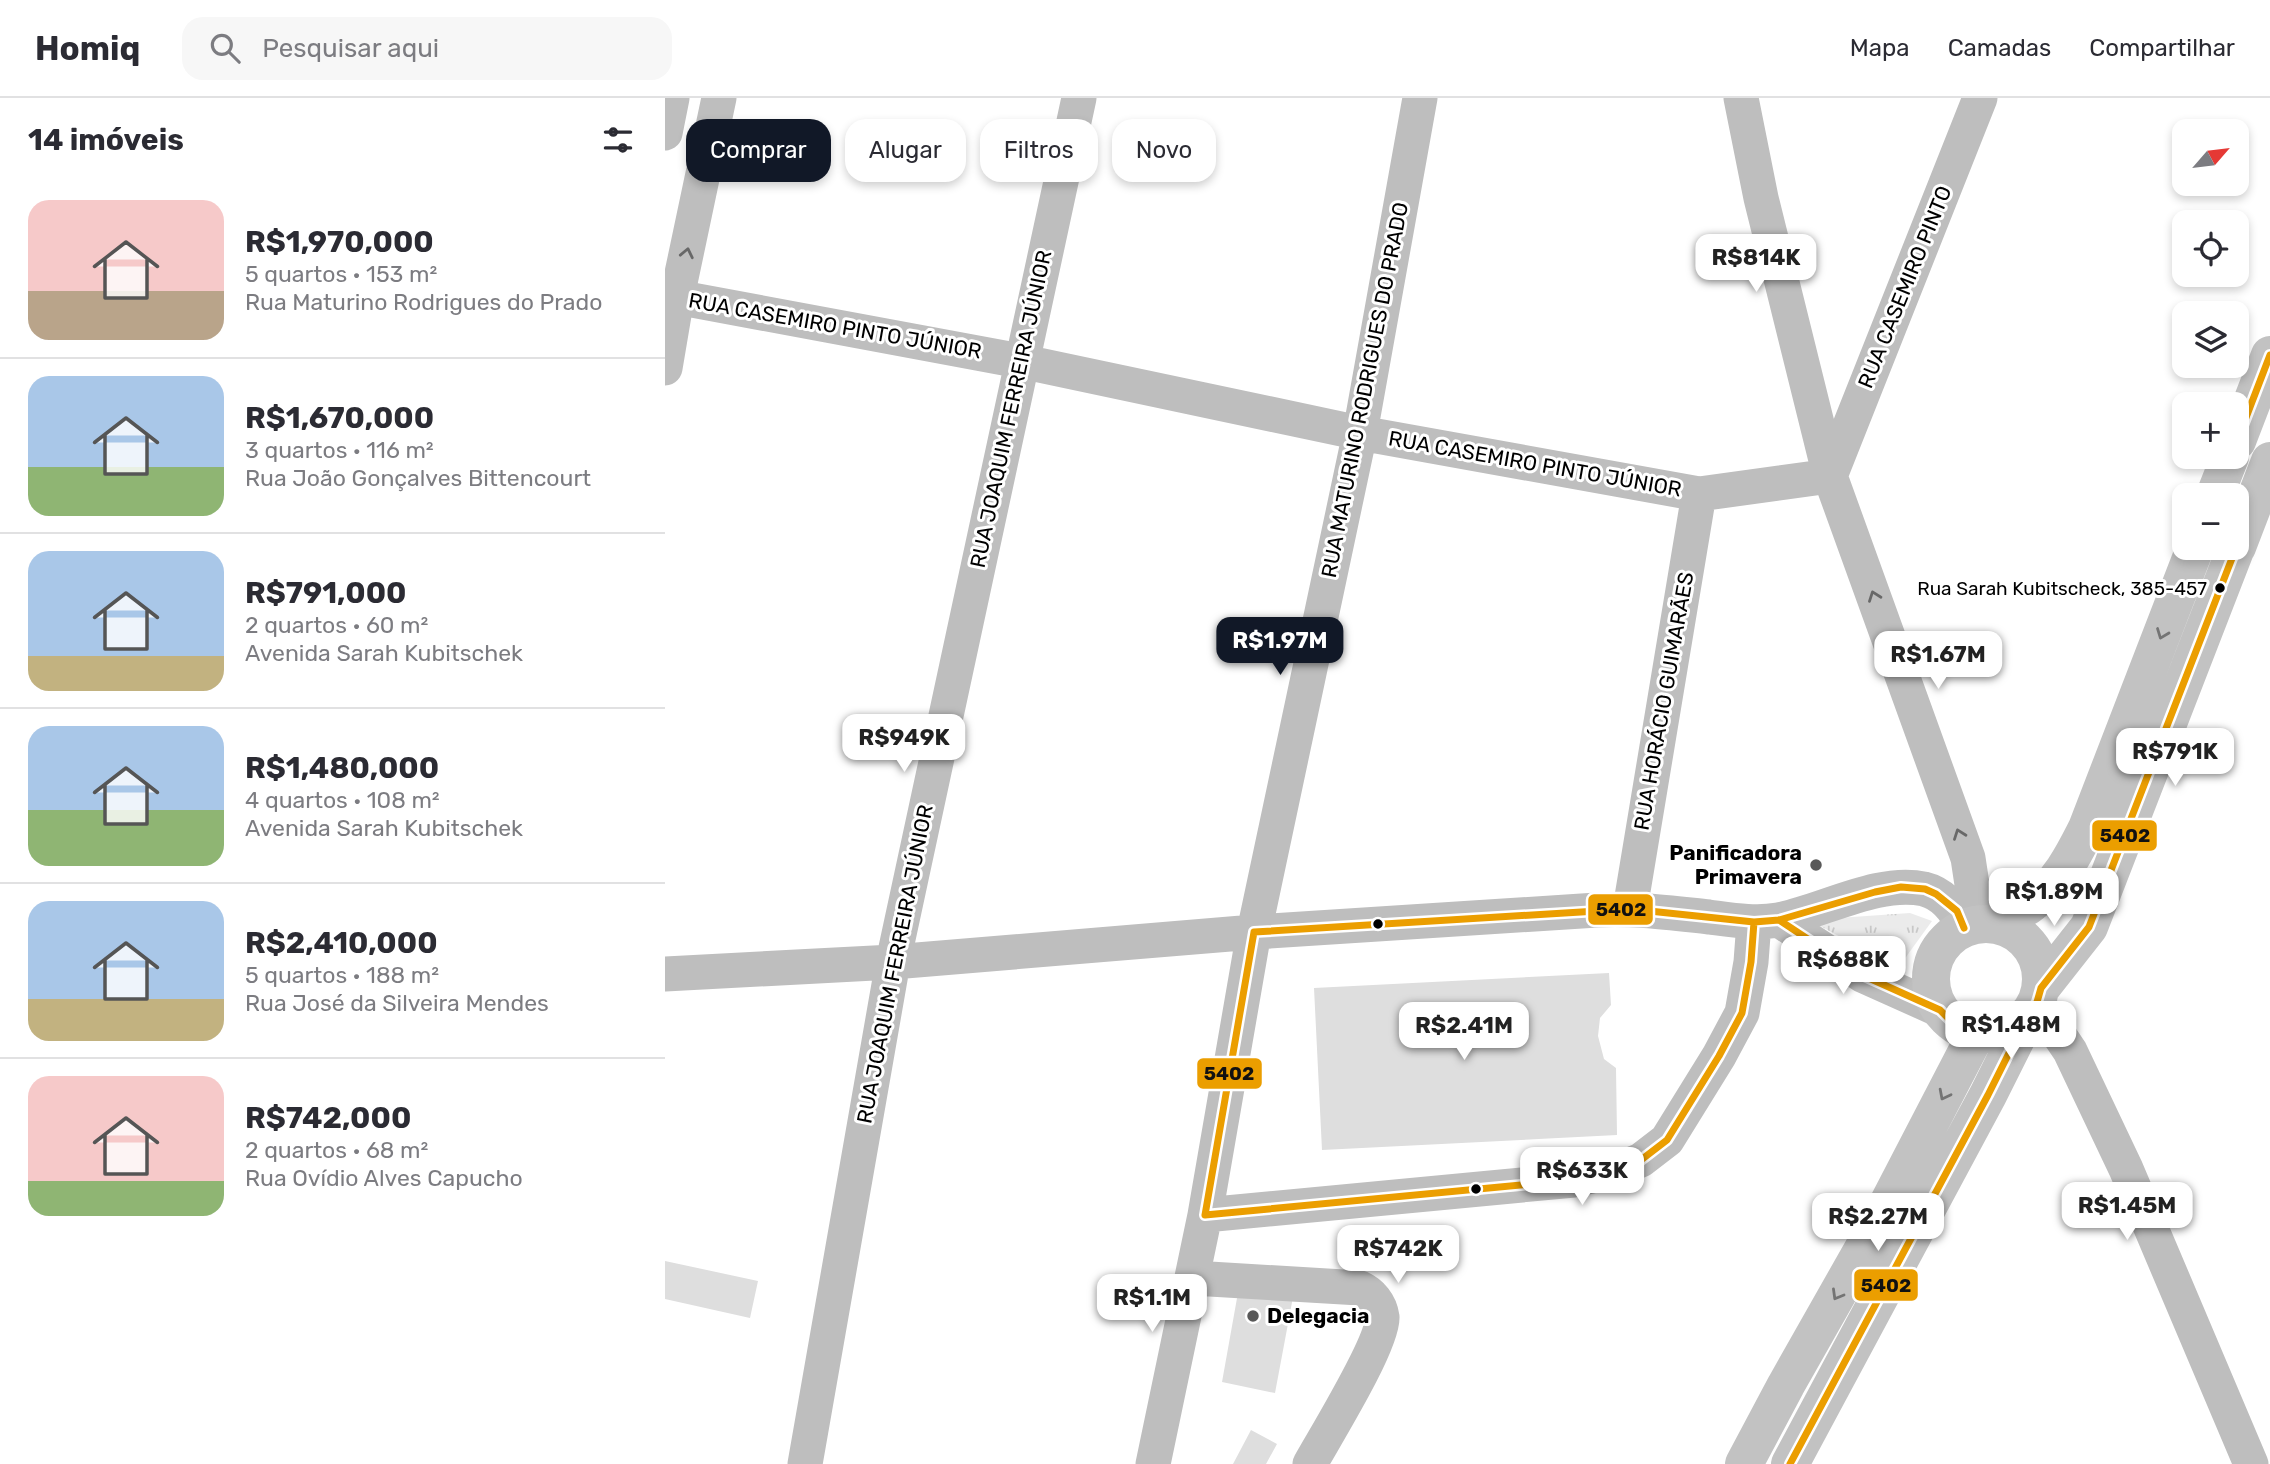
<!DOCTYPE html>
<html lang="pt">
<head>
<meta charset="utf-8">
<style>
  :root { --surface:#fff; --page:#f7f7f7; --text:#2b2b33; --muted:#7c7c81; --line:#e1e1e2; --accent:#111827 }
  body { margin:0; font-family:Rubik,sans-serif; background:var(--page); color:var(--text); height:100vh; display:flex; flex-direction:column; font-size:26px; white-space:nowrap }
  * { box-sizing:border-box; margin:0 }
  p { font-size:23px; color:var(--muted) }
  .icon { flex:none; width:38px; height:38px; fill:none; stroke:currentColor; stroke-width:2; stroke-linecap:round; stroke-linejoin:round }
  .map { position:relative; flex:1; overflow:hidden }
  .side { display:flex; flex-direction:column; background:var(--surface); width:665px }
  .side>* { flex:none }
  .banner { position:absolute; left:21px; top:21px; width:665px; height:63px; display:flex; gap:14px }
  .needle { width:46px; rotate:62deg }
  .fabs { position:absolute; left:1507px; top:21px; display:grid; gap:14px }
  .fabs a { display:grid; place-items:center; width:77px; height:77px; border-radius:14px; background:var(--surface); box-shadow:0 4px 10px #0003; font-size:35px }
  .price { position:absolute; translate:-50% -60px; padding:0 16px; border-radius:14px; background:#fff; color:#222; font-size:23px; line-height:46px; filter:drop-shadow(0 2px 4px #0008) }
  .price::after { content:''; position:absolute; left:50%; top:42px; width:21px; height:16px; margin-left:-10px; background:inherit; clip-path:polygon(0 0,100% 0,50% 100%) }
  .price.selected { background:var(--accent); color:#fff }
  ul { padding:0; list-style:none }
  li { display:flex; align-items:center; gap:21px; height:175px; padding:0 28px }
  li+li { border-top:2px solid var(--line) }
  li span { display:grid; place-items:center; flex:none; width:196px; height:140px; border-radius:21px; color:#555 }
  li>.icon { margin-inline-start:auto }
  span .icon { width:84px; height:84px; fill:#fffc; stroke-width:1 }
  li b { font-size:30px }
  h2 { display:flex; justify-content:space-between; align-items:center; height:84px; padding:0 28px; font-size:30px }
  .tag { padding:0 24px; border-radius:21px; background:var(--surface); box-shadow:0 4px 10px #0003; font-size:24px; line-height:63px }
  .tag.selected { background:var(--accent); color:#fff }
  header { display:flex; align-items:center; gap:42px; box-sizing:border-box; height:98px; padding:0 35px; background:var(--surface); border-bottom:2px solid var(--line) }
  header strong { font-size:33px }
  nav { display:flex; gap:38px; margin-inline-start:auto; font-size:24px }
  .search { width:490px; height:63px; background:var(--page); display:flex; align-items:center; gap:18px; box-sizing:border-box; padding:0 24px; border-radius:21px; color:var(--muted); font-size:26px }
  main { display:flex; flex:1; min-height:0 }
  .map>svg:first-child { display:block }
  .grass { fill:url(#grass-tufts) }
  .building { fill:#dedede }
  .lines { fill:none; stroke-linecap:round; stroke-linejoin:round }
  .minor { stroke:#bebebe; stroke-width:35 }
  .secondary { stroke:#c2c2c2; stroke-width:38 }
  .bus-1-casing { stroke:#fff; stroke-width:12 }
  .bus-1 { stroke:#eb9e00; stroke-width:7 }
  .oneway { stroke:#686868 }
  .oneway2 { stroke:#747474 }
  .bus-dot { fill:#000; stroke:#fff; stroke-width:2.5 }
  .poi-dot { fill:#595959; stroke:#fff; stroke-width:2.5 }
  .labels { text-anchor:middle; stroke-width:6; stroke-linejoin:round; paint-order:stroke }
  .bus-label { font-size:19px; fill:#000; stroke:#fff; text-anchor:end }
  .street-label { font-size:21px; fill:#000; stroke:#fff }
  .poi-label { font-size:21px; font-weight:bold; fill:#000; stroke:#fff; text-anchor:end }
  .line-badge { stroke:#fff; stroke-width:2.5 }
  .pale-badge-label { font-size:19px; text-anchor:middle; font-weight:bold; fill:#111 }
</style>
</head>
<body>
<header>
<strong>Homiq</strong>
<div class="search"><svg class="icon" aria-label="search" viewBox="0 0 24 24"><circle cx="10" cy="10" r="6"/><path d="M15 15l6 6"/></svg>Pesquisar aqui</div>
<nav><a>Mapa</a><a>Camadas</a><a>Compartilhar</a></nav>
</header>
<main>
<section class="side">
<h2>14 imóveis<svg class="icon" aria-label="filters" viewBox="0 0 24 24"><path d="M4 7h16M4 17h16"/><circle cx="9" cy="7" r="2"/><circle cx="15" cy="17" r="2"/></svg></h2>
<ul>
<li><span style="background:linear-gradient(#f6c9c9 65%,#b9a48a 0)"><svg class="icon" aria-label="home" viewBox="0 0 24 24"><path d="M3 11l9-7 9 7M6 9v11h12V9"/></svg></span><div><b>R$1,970,000</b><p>5 quartos · 153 m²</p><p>Rua Maturino Rodrigues do Prado</p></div></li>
<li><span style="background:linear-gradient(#a9c7e8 65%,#8fb573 0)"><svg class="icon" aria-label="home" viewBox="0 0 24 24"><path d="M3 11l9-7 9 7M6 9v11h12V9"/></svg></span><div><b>R$1,670,000</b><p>3 quartos · 116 m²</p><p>Rua João Gonçalves Bittencourt</p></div></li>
<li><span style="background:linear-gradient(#a9c7e8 75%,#c2b280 0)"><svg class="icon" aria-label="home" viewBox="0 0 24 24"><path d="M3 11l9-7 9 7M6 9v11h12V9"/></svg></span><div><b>R$791,000</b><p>2 quartos · 60 m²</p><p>Avenida Sarah Kubitschek</p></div></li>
<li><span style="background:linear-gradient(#a9c7e8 60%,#8fb573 0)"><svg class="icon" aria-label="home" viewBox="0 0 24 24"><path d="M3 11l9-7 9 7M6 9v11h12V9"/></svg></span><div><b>R$1,480,000</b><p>4 quartos · 108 m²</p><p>Avenida Sarah Kubitschek</p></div></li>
<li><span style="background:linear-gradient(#a9c7e8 70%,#c2b280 0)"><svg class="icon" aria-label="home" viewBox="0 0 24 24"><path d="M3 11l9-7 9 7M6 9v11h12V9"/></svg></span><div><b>R$2,410,000</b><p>5 quartos · 188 m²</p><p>Rua José da Silveira Mendes</p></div></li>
<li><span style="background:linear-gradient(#f6c9c9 75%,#8fb573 0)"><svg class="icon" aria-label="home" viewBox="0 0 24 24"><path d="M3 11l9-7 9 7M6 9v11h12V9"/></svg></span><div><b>R$742,000</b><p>2 quartos · 68 m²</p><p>Rua Ovídio Alves Capucho</p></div></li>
</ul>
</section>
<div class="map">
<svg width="1605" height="1366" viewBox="0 0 1605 1366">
  <defs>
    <pattern id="grass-tufts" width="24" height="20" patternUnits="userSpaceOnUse" patternTransform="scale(1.75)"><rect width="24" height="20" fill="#ebebeb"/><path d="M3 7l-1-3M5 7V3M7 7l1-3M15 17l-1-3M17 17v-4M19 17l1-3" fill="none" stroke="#c8c8c8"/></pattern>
  </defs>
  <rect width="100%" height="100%" fill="#fff"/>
  <path class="grass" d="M 1245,815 L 1267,823 L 1233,870 L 1144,822 Z"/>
  <path class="building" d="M 944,875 L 946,907 L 935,920 L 933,938 L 939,961 L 951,970 L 952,1037 L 657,1052 L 649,890 Z
    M 0,1163 L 93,1183 L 85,1220 L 0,1201 Z
    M 574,1189 L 628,1199 L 610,1295 L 557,1284 Z
    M 586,1332 L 612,1346 L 601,1366 L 568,1366 Z"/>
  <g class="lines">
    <path class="minor" d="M 1076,0 L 1096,100 L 1165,378 L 1303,760 L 1313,826
      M 0,35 L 7,0
      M 0,197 L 355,263 L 695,335 L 1034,396 L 1165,378
      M 0,270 L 12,199 L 54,0
      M 1165,378 L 1315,0
      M 965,811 L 1034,396
      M 1114,822 L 1197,877 L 1275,912
      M 0,876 L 228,864 L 589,834 L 932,812 C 970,810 1006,815 1044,819 C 1067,822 1090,826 1113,822 C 1157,814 1213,781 1259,791 C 1279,796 1291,812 1299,830
      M 1372,904 L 1405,953 L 1461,1071 L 1586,1366
      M 540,1117 L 909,1082 L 950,1073 L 976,1062 L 1002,1042 L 1054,958 L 1077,915 L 1086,864 L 1089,824
      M 528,1180 L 695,1190 C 706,1195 715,1205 717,1219 C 719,1244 660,1339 645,1366
      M 140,1366 L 228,864 L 414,0
      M 488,1366 L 540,1117 L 589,834 L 695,335 L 755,0"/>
    <path class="secondary" d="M 1572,343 L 1605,257
      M 1550,397 L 1565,359
      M 1572,449 L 1605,363
      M 1328,826 C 1341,819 1356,814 1367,805 C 1393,787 1408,758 1422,730 L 1530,450
      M1266 881a55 55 0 1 1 110 0a55 55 0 1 1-110 0Z
      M 1376,890 L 1424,829 L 1571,450
      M 1079,1366 L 1121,1287 L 1215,1121 L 1311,936
      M 1125,1366 L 1323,997 L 1361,921"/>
    <defs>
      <path id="bus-1" d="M 1572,343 L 1605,257
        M 1114,822 L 1197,877 L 1275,912 L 1291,928 L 1311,936
        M 589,834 L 965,811 L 1089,824 L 1114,822 L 1210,794 L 1236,789 L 1260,791 L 1271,796 L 1292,813 L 1299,830
        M 540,1117 L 909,1082 L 950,1073 L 976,1062 L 1002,1042 L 1054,958 L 1077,915 L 1086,864 L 1089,824
        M 540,1117 L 589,834
        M 1125,1366 L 1323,997 L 1361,921 L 1372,904 L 1376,890 L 1424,829 L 1571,450"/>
    </defs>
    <use href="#bus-1" class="bus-1-casing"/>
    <use href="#bus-1" class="bus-1"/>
  </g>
  <defs><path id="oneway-chevron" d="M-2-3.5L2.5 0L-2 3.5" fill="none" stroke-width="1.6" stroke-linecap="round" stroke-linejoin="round" transform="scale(1.75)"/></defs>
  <g class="oneway">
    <use href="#oneway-chevron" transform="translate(22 155) rotate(-78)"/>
    <use href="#oneway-chevron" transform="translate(1209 498) rotate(-110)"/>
    <use href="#oneway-chevron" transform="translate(1294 736) rotate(-110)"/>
  </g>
  <g class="oneway2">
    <use href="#oneway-chevron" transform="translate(1497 536) rotate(111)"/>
    <use href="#oneway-chevron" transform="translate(1279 997) rotate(117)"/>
    <use href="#oneway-chevron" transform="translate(1172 1197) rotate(120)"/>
  </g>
  <g class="bus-dot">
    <circle cx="1555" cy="490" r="6"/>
    <circle cx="713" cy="826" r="6"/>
    <circle cx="811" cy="1091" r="6"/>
  </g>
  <g class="poi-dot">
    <circle cx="1151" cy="767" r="7"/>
    <circle cx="588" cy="1218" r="7"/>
  </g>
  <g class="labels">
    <g class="bus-label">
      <text x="1542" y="497">Rua Sarah Kubitscheck, 385-457</text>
    </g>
    <g class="street-label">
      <text transform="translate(1240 189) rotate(-68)" y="7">RUA CASEMIRO PINTO</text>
      <text transform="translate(170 228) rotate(10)" y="7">RUA CASEMIRO PINTO JÚNIOR</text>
      <text transform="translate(700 292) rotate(-79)" y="7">RUA MATURINO RODRIGUES DO PRADO</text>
      <text transform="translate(346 311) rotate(-78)" y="7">RUA JOAQUIM FERREIRA JÚNIOR</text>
      <text transform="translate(870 366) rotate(10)" y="7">RUA CASEMIRO PINTO JÚNIOR</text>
      <text transform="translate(999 603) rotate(-80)" y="7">RUA HORÁCIO GUIMARÃES</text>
      <text transform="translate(230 866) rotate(-79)" y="7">RUA JOAQUIM FERREIRA JÚNIOR</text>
    </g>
    <g class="poi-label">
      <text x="1137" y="762">Panificadora<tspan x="1137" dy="24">Primavera</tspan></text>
      <text x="602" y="1225" text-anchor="start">Delegacia</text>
    </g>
  </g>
  <g class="line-badge">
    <rect x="1426" y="721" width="67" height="33" rx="7" fill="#eb9e00"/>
    <rect x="922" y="795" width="67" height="33" rx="7" fill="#eb9e00"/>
    <rect x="531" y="959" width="67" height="33" rx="7" fill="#eb9e00"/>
    <rect x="1188" y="1170" width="66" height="34" rx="7" fill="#eb9e00"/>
  </g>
  <g class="pale-badge-label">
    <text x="1460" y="744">5402</text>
    <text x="956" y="818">5402</text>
    <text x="564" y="982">5402</text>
    <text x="1221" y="1194">5402</text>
  </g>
</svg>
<div class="fabs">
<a><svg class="needle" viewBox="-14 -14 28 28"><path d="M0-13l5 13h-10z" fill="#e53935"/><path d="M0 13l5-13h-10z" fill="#7c7c81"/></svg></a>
<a><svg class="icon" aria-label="locate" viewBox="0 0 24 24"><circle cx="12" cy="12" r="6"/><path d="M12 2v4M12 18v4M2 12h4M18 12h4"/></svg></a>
<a><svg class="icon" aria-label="layers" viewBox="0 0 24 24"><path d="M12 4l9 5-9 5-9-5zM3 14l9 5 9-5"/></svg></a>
<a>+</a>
<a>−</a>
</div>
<b class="price" style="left:1091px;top:196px">R$814K</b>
<b class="price selected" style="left:615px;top:579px">R$1.97M</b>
<b class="price" style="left:1273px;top:593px">R$1.67M</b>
<b class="price" style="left:239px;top:676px">R$949K</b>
<b class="price" style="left:1510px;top:690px">R$791K</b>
<b class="price" style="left:1389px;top:830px">R$1.89M</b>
<b class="price" style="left:1178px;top:898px">R$688K</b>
<b class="price" style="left:1346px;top:963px">R$1.48M</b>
<b class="price" style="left:799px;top:964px">R$2.41M</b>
<b class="price" style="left:917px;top:1109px">R$633K</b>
<b class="price" style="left:1462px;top:1144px">R$1.45M</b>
<b class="price" style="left:1213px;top:1155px">R$2.27M</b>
<b class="price" style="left:733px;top:1187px">R$742K</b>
<b class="price" style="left:487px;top:1236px">R$1.1M</b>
<div class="banner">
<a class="tag selected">Comprar</a>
<a class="tag">Alugar</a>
<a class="tag">Filtros</a>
<a class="tag">Novo</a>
</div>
</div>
</main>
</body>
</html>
